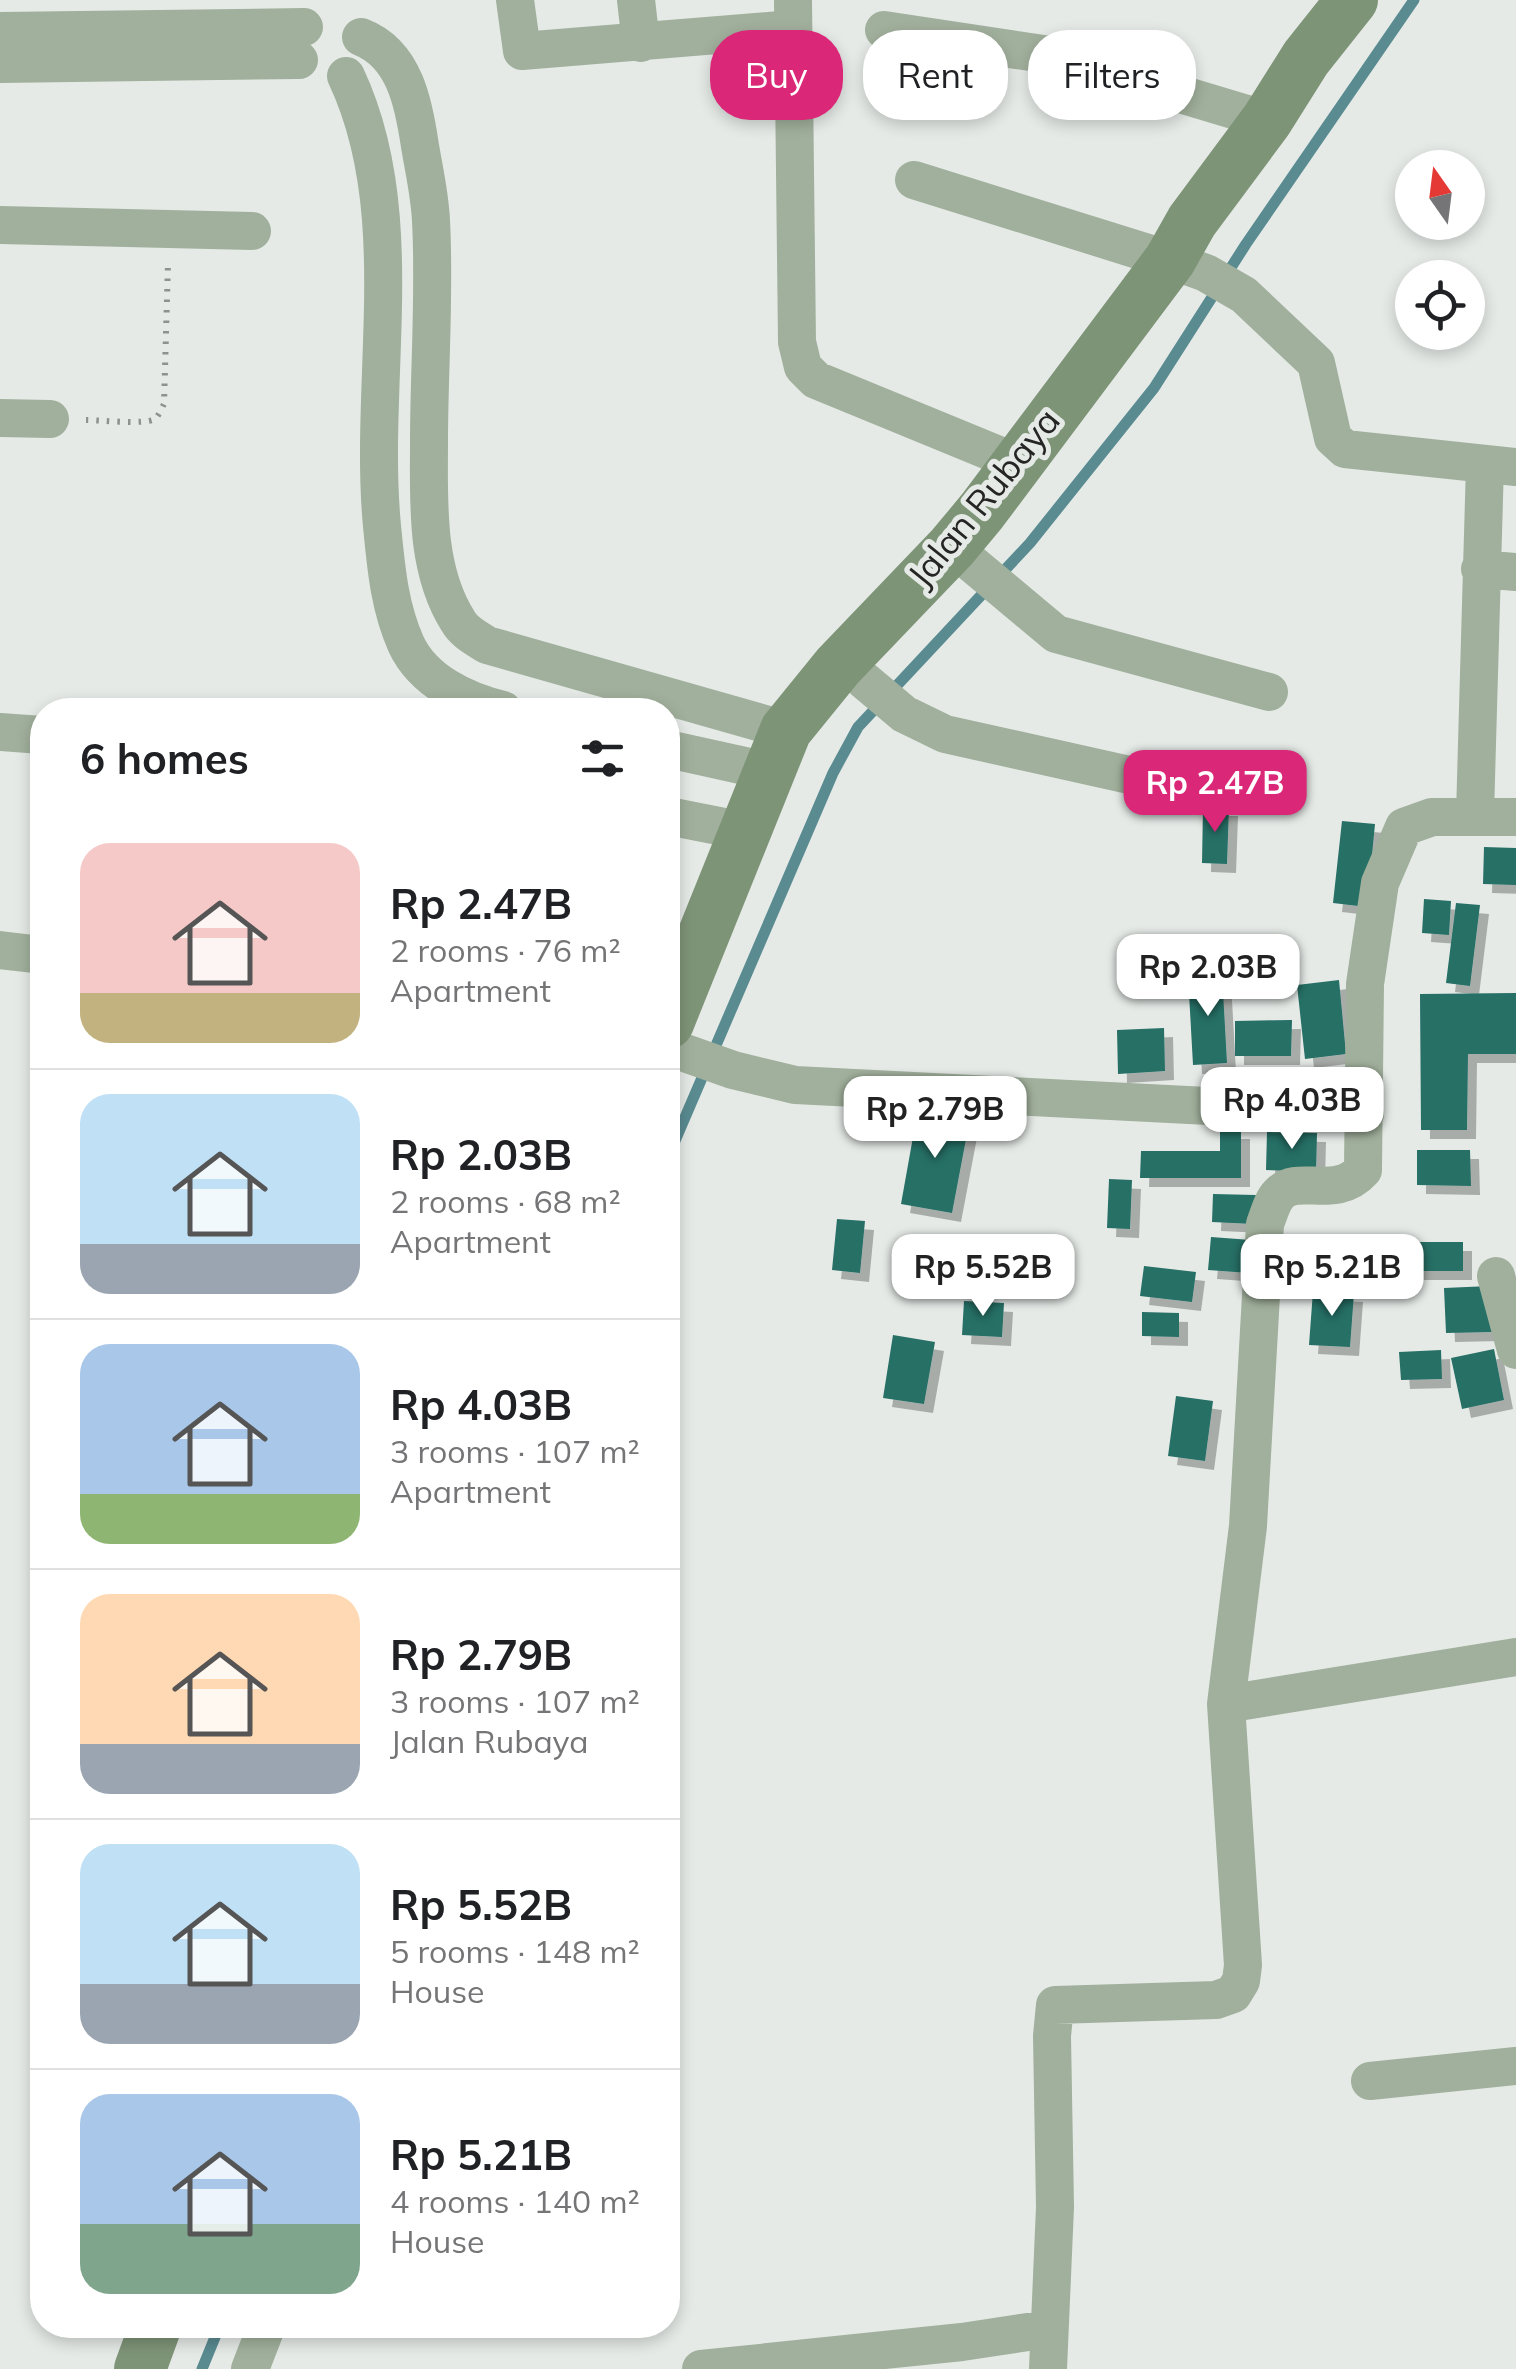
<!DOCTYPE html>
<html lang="en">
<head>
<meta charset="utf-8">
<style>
  :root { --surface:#fff; --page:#f6f6f6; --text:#202124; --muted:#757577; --line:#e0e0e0; --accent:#db2777 }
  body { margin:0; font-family:Mulish,sans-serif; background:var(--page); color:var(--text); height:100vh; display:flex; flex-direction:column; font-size:38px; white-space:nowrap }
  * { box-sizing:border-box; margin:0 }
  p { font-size:32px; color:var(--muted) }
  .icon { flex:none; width:55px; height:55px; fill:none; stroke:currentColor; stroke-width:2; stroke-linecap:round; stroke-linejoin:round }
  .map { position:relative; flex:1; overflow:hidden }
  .sheet { position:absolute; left:30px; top:698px; width:650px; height:1640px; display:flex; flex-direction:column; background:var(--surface); border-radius:40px; box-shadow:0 5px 15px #0003 }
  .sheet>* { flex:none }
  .top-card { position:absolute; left:710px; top:30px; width:655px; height:90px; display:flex; gap:20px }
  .needle { width:65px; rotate:346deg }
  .controls { position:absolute; left:1395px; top:150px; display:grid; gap:20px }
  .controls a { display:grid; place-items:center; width:90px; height:90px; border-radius:50%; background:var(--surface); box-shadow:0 5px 15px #0003; font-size:50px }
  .price { position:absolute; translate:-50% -85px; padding:0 22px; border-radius:20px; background:#fff; color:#222; font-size:32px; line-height:65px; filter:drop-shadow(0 2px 5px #0008) }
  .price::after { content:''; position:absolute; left:50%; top:60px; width:30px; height:22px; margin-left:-15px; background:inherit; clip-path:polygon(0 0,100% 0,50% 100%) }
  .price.selected { background:var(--accent); color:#fff }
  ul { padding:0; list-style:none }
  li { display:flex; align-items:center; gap:30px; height:250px; padding:0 50px }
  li+li { border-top:2px solid var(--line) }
  li span { display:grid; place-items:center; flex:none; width:280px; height:200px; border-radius:30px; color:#555 }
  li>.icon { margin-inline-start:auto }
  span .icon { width:120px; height:120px; fill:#fffc; stroke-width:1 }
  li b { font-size:42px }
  h2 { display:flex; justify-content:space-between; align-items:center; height:120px; padding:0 50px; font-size:42px }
  .pill { padding:0 35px; border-radius:40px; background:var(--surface); box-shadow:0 5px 15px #0003; font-size:35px; line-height:90px }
  .pill.selected { background:var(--accent); color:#fff }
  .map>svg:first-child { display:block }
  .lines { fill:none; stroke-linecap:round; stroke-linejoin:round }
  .stream { stroke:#598b91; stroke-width:11 }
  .building { fill:#276f66; filter:url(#shadow) }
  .path { stroke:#8e918f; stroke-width:6; stroke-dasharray:2.5 8; stroke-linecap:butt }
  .street { stroke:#a1b09c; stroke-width:38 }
  .secondary { stroke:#7e9477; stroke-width:52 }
  .labels { text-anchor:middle; stroke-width:10; stroke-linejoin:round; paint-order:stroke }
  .street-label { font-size:35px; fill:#242524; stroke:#e5eae7 }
</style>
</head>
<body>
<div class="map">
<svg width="1516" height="2369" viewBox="0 0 1516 2369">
  <defs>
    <filter id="shadow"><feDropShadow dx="9" dy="9" stdDeviation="0" flood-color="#0004"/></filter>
  </defs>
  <rect width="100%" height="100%" fill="#e5eae7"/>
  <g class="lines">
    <path class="stream" d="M 668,1157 L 833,773 L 858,727 L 1030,543 L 1154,388 L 1246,244 L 1414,0
      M 202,2369 L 220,2325"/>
  </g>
  <path class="building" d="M 1203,807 L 1229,807 L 1227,864 L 1202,863 Z
    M 1342,821 L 1375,824 L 1367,907 L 1333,903 Z
    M 1484,847 L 1516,848 L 1516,885 L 1483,884 Z
    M 1424,899 L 1451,901 L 1449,935 L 1422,933 Z
    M 1456,903 L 1480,905 L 1470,986 L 1446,983 Z
    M 1222,973 L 1227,1063 L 1193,1065 L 1188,975 Z
    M 1339,980 L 1346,1054 L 1305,1059 L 1297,985 Z
    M 1516,993 L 1516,1054 L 1468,1054 L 1467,1130 L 1421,1130 L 1420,994 Z
    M 1292,1020 L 1291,1056 L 1235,1056 L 1235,1021 Z
    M 1164,1028 L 1165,1071 L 1118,1074 L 1117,1030 Z
    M 918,1109 L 970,1118 L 952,1213 L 901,1204 Z
    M 1220,1130 L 1241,1130 L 1241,1178 L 1140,1178 L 1141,1151 L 1220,1151 Z
    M 1267,1132 L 1317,1133 L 1316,1172 L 1266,1170 Z
    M 1417,1150 L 1470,1150 L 1471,1186 L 1417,1185 Z
    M 1109,1179 L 1132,1180 L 1130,1229 L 1107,1228 Z
    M 1213,1194 L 1256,1195 L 1254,1224 L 1212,1222 Z
    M 837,1219 L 865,1221 L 860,1273 L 832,1270 Z
    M 1211,1237 L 1251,1240 L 1249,1273 L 1208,1270 Z
    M 1408,1242 L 1463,1242 L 1463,1271 L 1409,1271 Z
    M 1362,1243 L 1396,1243 L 1395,1274 L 1362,1273 Z
    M 1144,1266 L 1196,1272 L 1192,1302 L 1140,1296 Z
    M 1490,1286 L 1492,1332 L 1446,1333 L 1444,1288 Z
    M 1313,1291 L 1354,1293 L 1350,1347 L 1309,1345 Z
    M 964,1301 L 1004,1303 L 1002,1337 L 962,1335 Z
    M 1142,1312 L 1179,1313 L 1179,1337 L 1142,1336 Z
    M 893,1335 L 935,1342 L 924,1404 L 883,1398 Z
    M 1494,1349 L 1504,1400 L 1462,1409 L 1451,1358 Z
    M 1441,1350 L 1442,1379 L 1401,1380 L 1399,1352 Z
    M 1176,1396 L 1213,1401 L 1205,1461 L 1168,1456 Z"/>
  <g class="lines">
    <path class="path" d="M 86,420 C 101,420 144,425 155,419 C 158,417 162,408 164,404 L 168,263"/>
    <path class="street" d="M 515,0 L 522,51 L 792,29
      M 636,0 L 641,43
      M 793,0 L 797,342 L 803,367 L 816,380 L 1018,463
      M 884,30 L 1050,55 L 1267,120
      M 0,31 L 304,27
      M 361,37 C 405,54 414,105 420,146 C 424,170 430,196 431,221 C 435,294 429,369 429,442 C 429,501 425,569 458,621 C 464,632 476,638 487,645 L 786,730
      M 0,64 L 299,60
      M 346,76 C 411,214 368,378 382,526 C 386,566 389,606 406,644 C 423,681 465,701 503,710
      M 914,180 L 1170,260 L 1206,273 L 1244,295 L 1316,363 L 1333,438 L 1345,449 L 1516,467
      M 0,225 L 252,231
      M 0,418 L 50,419
      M 952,547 L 1056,634 L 1269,692
      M 1480,569 L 1516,572
      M 838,666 L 860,677 L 904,714 L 945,734 L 1192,789
      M 0,732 L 42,735
      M 668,749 L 767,771
      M 1475,814 L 1485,464
      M 668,816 L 744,831
      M 0,950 L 42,955
      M 668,1047 L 733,1070 L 795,1085 L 1365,1114
      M 1496,1276 L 1516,1350
      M 1226,1704 L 1516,1657
      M 1370,2081 L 1516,2066
      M 250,2369 L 267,2325
      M 701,2369 L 962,2342 L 1048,2329
      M 1048,2369 L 1055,2207 L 1052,2036 L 1055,2005 L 1216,2000 L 1233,1994 L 1241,1981 L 1243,1965 L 1226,1704 L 1248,1526 L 1265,1224 C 1269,1214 1272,1201 1279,1194 C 1299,1173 1335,1201 1363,1170 L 1365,984 L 1380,883 L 1404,827 L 1432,817 L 1516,817"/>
    <path class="secondary" d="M 668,1023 L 786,730 L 838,666 L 952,547 L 982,511 L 1170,260 L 1192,221 L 1267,120 L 1306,58 L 1352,0
      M 140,2369 L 156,2325"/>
  </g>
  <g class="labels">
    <g class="street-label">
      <text transform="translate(984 498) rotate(-51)" y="12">Jalan Rubaya</text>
    </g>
  </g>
</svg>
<div class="controls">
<a><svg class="needle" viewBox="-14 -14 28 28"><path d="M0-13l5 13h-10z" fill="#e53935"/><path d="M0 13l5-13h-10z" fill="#757577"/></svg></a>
<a><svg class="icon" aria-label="locate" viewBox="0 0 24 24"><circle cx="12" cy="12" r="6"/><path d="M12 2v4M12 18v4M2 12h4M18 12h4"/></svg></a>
</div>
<b class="price selected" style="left:1215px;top:835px">Rp 2.47B</b>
<b class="price" style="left:1208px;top:1019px">Rp 2.03B</b>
<b class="price" style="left:1292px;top:1152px">Rp 4.03B</b>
<b class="price" style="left:935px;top:1161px">Rp 2.79B</b>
<b class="price" style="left:983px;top:1319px">Rp 5.52B</b>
<b class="price" style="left:1332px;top:1319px">Rp 5.21B</b>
<div class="top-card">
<a class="pill selected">Buy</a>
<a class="pill">Rent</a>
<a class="pill">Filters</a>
</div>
<section class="sheet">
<h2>6 homes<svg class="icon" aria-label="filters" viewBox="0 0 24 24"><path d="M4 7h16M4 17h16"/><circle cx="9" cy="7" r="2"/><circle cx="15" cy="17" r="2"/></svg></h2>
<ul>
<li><span style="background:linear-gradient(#f6c9c9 75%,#c2b280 0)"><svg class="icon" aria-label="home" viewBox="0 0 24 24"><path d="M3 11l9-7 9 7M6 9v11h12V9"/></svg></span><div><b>Rp 2.47B</b><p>2 rooms · 76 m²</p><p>Apartment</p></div></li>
<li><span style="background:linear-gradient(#bfe0f5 75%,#9aa5b1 0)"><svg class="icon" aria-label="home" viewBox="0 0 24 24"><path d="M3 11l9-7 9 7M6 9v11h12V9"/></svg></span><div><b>Rp 2.03B</b><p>2 rooms · 68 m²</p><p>Apartment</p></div></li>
<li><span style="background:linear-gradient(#a9c7e8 75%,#8fb573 0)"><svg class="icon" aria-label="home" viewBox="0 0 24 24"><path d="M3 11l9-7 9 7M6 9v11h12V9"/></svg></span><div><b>Rp 4.03B</b><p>3 rooms · 107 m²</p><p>Apartment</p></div></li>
<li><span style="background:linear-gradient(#ffd9b3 75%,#9aa5b1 0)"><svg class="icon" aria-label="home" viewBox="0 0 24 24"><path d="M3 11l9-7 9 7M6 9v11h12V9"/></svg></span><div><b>Rp 2.79B</b><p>3 rooms · 107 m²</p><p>Jalan Rubaya</p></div></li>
<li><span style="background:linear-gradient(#bfe0f5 70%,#9aa5b1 0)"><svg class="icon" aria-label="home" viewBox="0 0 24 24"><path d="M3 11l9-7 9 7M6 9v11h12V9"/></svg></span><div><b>Rp 5.52B</b><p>5 rooms · 148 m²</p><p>House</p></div></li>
<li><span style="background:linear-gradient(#a9c7e8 65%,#7fa58c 0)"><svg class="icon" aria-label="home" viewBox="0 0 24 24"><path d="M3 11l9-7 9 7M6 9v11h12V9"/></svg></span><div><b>Rp 5.21B</b><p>4 rooms · 140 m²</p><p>House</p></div></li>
</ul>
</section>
</div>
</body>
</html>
